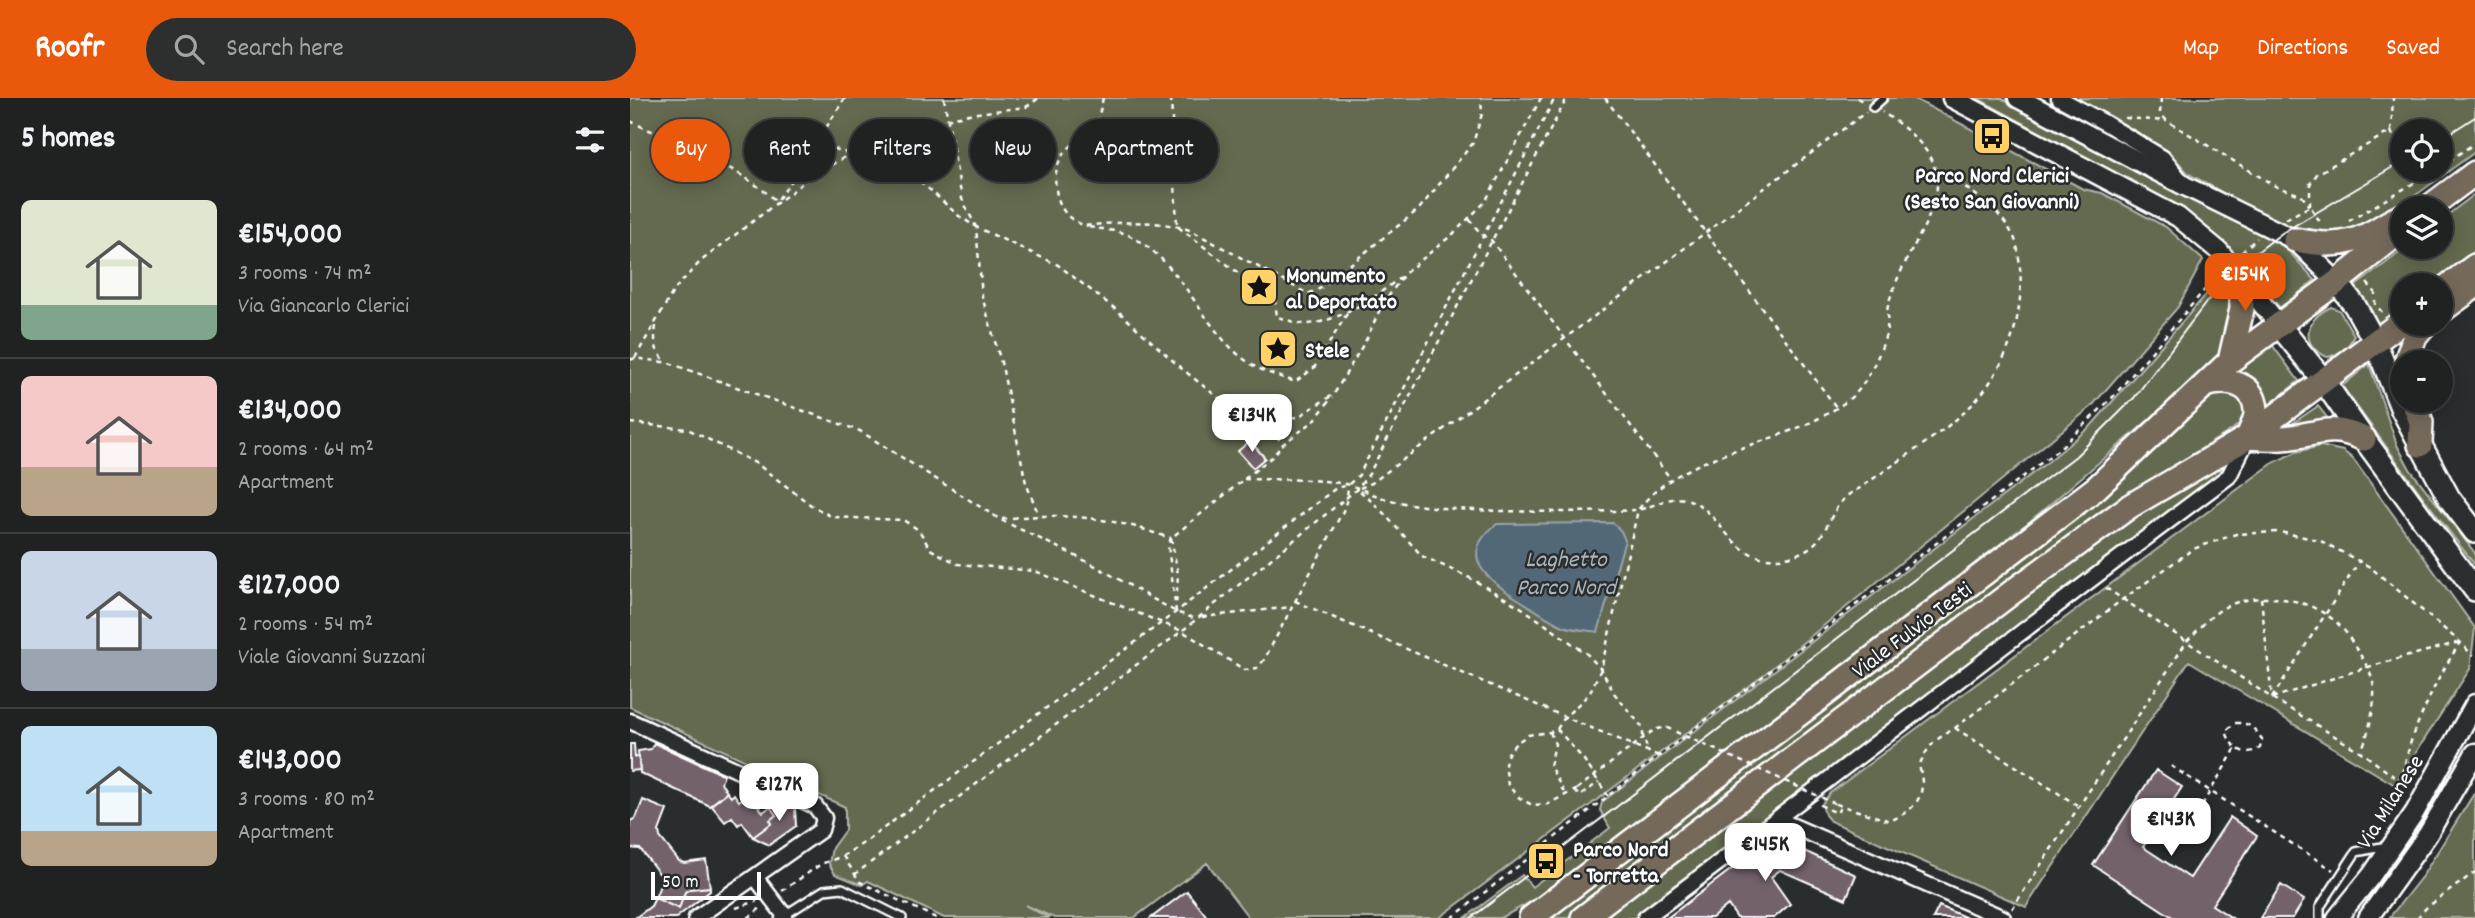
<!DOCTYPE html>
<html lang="en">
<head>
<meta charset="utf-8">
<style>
  :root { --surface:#202222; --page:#2d2f2f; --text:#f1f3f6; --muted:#a2a4a5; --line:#3d3f40; --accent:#ea580c }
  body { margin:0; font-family:Dekko,sans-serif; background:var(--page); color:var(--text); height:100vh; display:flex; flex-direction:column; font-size:26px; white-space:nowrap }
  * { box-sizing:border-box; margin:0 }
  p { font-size:23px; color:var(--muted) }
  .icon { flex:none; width:38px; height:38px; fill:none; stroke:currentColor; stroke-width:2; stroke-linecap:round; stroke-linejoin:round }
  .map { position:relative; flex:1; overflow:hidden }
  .side { display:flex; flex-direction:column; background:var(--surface); width:630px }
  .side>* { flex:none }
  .guide { position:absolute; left:21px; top:21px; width:665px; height:63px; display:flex; gap:14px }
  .buttons { position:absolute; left:1760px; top:21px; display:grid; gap:14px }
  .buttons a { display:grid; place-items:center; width:63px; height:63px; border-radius:50%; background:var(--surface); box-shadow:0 4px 18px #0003,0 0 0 2px var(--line); font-size:35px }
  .scale { position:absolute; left:21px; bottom:18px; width:110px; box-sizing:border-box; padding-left:7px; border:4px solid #fff; border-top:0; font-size:19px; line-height:24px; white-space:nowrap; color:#fff; -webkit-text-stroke:5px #2a2d2e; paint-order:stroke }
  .price { position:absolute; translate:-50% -60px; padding:0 16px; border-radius:14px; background:#fff; color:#222; font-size:23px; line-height:46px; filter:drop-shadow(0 2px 4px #0008) }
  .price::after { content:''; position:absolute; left:50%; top:42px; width:21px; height:16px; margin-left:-10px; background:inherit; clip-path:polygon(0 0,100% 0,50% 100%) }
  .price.on { background:var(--accent); color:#fff }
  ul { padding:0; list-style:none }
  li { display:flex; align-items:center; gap:21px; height:175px; padding:0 21px }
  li+li { border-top:2px solid var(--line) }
  li span { display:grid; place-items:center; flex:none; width:196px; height:140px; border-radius:10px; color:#555 }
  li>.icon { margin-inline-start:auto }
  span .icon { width:84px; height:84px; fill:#fffc; stroke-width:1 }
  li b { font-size:30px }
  h2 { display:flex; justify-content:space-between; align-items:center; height:84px; padding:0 21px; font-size:30px }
  .tag { padding:0 24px; border-radius:32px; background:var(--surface); box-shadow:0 4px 18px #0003,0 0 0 2px var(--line); font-size:24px; line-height:63px }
  .tag.on { background:var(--accent); color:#fff }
  header { display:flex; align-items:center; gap:42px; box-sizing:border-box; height:98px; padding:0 35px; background:var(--accent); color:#fff }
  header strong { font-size:33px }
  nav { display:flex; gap:38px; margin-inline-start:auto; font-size:24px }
  .search { width:490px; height:63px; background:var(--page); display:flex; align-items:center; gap:18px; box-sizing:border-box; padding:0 24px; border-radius:38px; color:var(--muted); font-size:26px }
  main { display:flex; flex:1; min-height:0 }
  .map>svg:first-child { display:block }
  .green { fill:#646a50; stroke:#b2b4a8; stroke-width:2; fill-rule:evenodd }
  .water { fill:#536877; stroke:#98a4ad; stroke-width:2 }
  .building { fill:#73626c; stroke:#fff; stroke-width:2 }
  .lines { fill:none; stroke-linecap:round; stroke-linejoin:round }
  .service-casing { stroke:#fff; stroke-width:12 }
  .minor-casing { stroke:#fff; stroke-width:19 }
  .tertiary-casing { stroke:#fff; stroke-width:23 }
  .secondary-casing { stroke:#fff; stroke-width:26 }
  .primary-casing { stroke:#fff; stroke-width:28 }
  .path { stroke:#fff; stroke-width:2.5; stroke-dasharray:5 5; stroke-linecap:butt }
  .service { stroke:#2a2d2e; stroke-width:7 }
  .minor { stroke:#2a2d2e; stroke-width:14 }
  .tertiary { stroke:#2a2d2e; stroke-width:18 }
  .secondary { stroke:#2a2d2e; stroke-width:21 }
  .primary { stroke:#746a5a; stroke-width:23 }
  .tram { stroke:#fff; stroke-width:2 }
  .path-bridge { stroke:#fff; stroke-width:2.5; stroke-dasharray:5 5; stroke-linecap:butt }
  .labels { text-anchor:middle; stroke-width:5; stroke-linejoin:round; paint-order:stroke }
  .poi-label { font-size:23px; font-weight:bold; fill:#fff; stroke:#2a2d2e; text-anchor:start }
  .street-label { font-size:23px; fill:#fff; stroke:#2a2d2e }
  .water-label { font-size:24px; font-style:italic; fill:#a9b4bb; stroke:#2a2d2e }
</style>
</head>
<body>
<header>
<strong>Roofr</strong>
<div class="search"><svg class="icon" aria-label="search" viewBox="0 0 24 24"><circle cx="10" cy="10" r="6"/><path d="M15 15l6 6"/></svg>Search here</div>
<nav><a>Map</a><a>Directions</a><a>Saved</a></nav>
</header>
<main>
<section class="side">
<h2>5 homes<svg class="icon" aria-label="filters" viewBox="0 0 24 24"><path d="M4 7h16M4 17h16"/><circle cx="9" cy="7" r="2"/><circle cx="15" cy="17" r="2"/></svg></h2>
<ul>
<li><span style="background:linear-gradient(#dfe7d0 75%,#7fa58c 0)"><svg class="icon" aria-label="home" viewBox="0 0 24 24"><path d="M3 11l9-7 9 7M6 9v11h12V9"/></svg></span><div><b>€154,000</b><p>3 rooms · 74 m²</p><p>Via Giancarlo Clerici</p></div></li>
<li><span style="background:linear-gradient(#f6c9c9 65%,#b9a48a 0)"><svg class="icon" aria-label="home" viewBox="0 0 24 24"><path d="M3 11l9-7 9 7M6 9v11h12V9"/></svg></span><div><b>€134,000</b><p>2 rooms · 64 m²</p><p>Apartment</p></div></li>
<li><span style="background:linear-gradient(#c9d6e8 70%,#9aa5b1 0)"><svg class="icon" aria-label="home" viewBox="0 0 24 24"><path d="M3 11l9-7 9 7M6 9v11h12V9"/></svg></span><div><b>€127,000</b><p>2 rooms · 54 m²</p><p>Viale Giovanni Suzzani</p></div></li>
<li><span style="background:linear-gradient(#bfe0f5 75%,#b9a48a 0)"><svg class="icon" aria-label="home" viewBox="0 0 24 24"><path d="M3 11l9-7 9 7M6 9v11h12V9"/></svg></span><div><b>€143,000</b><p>3 rooms · 80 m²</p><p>Apartment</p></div></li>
</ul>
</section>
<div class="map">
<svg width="1845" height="820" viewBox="0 0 1845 820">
  <rect width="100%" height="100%" fill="#2a2d2e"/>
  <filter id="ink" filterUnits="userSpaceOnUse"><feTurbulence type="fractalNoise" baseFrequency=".0143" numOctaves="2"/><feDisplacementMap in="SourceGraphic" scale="14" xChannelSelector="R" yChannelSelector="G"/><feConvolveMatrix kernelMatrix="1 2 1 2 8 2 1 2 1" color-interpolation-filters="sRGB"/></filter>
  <g filter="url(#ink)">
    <path class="green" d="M 0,0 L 1283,0 L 1453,91 L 1472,95 L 1536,129 L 1573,162 L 1548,209 L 1461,309 L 1126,583 L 809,820 L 619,820 L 577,765 L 504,820 L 424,820 L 395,807 L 419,820 L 314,820 L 238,783 L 232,787 L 205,776 L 199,766 L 202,750 L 215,732 L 215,709 L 0,609 Z
      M 1347,0 L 1371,0 L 1655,149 L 1685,182 L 1650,210 L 1598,148 L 1553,113 L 1525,96 Z
      M 1445,0 L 1845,0 L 1845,54 L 1738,132 L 1673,139 L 1559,76 L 1543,58 L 1507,34 ZM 1773,33 L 1811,33 L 1811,72 L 1773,72 Z
      M 1845,96 L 1845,153 L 1800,187 L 1773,187 L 1773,208 L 1748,226 L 1723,190 L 1777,149 L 1811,149 L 1811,122 Z
      M 1588,183 L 1601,203 L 1604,215 L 1597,250 L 1526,316 L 1399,424 L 904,802 L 871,820 L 835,820 L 892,777 L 902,789 L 980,730 L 970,712 L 972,704 L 1419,363 L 1461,328 Z
      M 1701,209 L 1709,212 L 1724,237 C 1719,249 1711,257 1697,259 C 1668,245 1676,221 1701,209 Z
      M 1640,244 L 1669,283 L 1634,311 C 1635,286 1628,277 1604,272 Z
      M 1739,266 L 1767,347 L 1780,371 L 1845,455 L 1845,467 L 1793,399 L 1712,288 Z
      M 1591,292 L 1602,292 L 1617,308 L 1614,321 L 1603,331 L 1475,410 L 937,820 L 920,820 L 1434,428 L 1485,386 L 1583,297 Z
      M 1688,308 L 1699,322 L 1651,333 Z
      M 1691,348 L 1713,353 L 1723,361 L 1845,530 L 1840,571 L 1765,687 L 1559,563 L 1396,809 L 1200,723 L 1195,717 L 1192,706 L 1200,695 L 1643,365 L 1666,354 Z
      M 1597,364 L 1600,367 L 1005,820 L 972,820 L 1493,426 Z
      M 1845,694 L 1845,820 L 1759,820 L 1793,777 Z"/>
    <path class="water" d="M 983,425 L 991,433 L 995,442 L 968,534 C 956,532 941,532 931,527 C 918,521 905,512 893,504 C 861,485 823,459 867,426 Z"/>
    <path class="building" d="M 620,343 L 635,360 L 623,370 L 608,353 Z
      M 24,645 L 94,677 L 91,685 L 97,694 L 80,708 L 10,675 L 8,653 L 21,651 Z
      M 0,646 L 4,646 L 5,659 L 9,659 L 10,672 L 0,673 Z
      M 1526,672 L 1552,689 L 1513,749 L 1560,780 L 1600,719 L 1627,738 L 1582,807 L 1602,820 L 1544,820 L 1463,767 Z
      M 97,694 L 101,699 L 104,696 L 109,703 L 113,700 L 118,706 L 123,702 L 133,714 L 140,709 L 146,717 L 140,722 L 142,725 L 123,739 L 112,724 L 108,727 L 102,719 L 95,724 L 81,707 Z
      M 13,702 L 37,712 L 29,733 L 30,739 L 49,763 L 54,765 L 76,762 L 80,789 L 60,791 L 55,794 L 49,811 L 25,800 L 32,782 L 31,778 L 10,751 L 0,750 L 0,723 L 6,720 Z
      M 149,702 L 165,709 L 166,728 L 139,747 L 123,739 L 142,725 L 140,722 L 146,717 L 140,709 Z
      M 1144,739 L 1226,777 L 1216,801 L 1150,772 L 1141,779 L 1160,806 L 1144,820 L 1107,820 L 1098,807 L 1082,820 L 1037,820 Z
      M 1651,787 L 1674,802 L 1663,820 L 1630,820 Z
      M 80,789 L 80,793 L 46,820 L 5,820 L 21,808 L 25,800 L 49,811 L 55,794 L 60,791 Z
      M 557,793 L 578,820 L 521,820 Z
      M 1309,808 L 1337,820 L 1303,820 Z"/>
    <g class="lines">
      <defs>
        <path id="service" d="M 1243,9 L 1253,0
          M 155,817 L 194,792 L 212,790 L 272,820
          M 1690,820 L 1690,809 L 1726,754 L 1757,748"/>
        <path id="minor" d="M 1429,0 L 1475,25 L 1533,60 L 1552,84
          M 0,623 L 185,708 L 194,720 L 191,732 L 66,820
          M 1147,721 L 1373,820
          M 125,779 L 155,818 L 153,820
          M 1015,820 C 1211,674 1403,523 1599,378 L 1618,340"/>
        <path id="tertiary" d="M 1322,0 L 1548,119 L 1589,153 L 1649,227
          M 1388,0 L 1555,88 L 1665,142 L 1707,184
          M 1707,820 L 1741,778 L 1785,714 L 1845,606
          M 1738,820 L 1798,736 L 1845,655"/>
        <path id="secondary" d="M 1707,184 L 1725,208 L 1745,244 L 1772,312 L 1819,400 L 1845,434
          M 1649,227 L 1693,282 L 1734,341 L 1845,492"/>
        <path id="primary" d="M 1798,110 L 1845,75
          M 1665,142 C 1691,147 1713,149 1737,137 C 1750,131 1760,122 1773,118
          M 1811,193 L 1845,168
          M 1811,213 L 1845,188
          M 1600,263 L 1612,211 L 1611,179
          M 1776,264 L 1785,238 L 1795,226
          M 1578,286 C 1599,281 1624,285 1626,312 C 1627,320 1621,331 1618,339
          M 1783,303 L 1791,324 L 1790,347
          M 1618,339 C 1629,340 1641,341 1652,340 C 1687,338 1698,324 1734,341
          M 901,820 L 1466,390 L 1600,263 L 1707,184 L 1773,131
          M 953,820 L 1389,489 L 1500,408 L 1618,339 L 1773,223"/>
      </defs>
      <use href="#service" class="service-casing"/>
      <use href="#minor" class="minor-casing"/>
      <use href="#tertiary" class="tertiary-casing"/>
      <use href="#secondary" class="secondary-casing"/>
      <use href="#primary" class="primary-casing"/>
      <path class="path" d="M 215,0 L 194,33 L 202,50 L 220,56 L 279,29 L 339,16 L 396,9 L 409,0
        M 314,0 L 332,101 L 346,129 L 352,198 L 372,268 L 396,385 L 409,418
        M 473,0 L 466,30 C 455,37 444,44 435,54 C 421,71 423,99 436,116 C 440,121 449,125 454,128 C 489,124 526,121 560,132 L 678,196 L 691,190 L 789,111 L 843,45 L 852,16 L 851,0
        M 541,0 L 547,128 L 645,203 L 647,219 C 656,221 669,227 679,226 C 712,222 746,199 772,178
        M 975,0 L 1206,309
        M 1227,0 L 1234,4
        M 1531,0 L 1530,15 L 1537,23 L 1647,89 L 1671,97 L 1680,108
        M 1495,20 L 1537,23
        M 0,23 C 50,47 105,66 146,103
        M 1761,33 L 1773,63
        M 1811,68 L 1845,45
        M 1778,72 L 1785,84
        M 148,101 L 178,61 L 194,34
        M 1680,108 L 1680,86 L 1687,76 L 1761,33 L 1763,0
        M 839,121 L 852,137 L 861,142 L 1040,380
        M 1656,121 L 1680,108 L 1692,127
        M 1719,123 L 1806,72
        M 459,129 C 470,131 486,132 496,136 C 557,164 571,236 624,268 C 636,275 652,279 665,284 L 684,270 L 718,214
        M 1612,154 L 1627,140
        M 1737,185 L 1745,194 L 1745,206 L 1752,214
        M 26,228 C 24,242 24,254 36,263
        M 1797,259 L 1806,264
        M 5,260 L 44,192 L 71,163 L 182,78 L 220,56 L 240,56 L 273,68 L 329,118 L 346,129 L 428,167 L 488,213 L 551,270 L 591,302 L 611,313 L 634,322 L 668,319 L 704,296 L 737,240 L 751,209 L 774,176 L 823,136 L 855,104 L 911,0
        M 0,262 L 5,260 L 39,265 L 230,333 L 371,422 L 462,466 L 546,514 L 566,521
        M 634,322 L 653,346
        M 0,325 L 58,331 L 127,366 L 181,407 L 202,419 L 273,422 L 289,432 L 300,451 L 328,466 L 405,473 L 552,533 L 615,572 L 627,570 L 634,562 L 713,413 L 717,401 L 718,387
        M 614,381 C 645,382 678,380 709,385 C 727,387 743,398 760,402 C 784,408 819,411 844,412 C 897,414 951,415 1004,412 C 1022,411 1037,397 1055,401 C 1092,408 1098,470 1156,459 C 1207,449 1190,408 1230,390 C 1262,367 1300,344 1330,318 C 1372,282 1395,225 1390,170 C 1389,160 1388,148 1384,139 C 1367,107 1342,94 1313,76 L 1308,71 L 1304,71
        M 730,390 L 742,385 L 1236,14
        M 730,393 L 749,410 L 792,458 L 840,480 L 892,510 L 957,556 L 971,571 L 984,595 L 1013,630 L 1013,639 L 1019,655
        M 372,421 C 413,416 453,417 493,426 C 510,429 525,436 541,440
        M 541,440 L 548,476 L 546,509
        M 1476,490 L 1642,600 L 1731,654 L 1770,683 L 1783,636 L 1807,583 L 1830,544
        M 1631,500 L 1642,600
        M 665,503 L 935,619 L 1029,658
        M 546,514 L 538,447 L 541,440 L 643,358 L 653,346 L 684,323 L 702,299
        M 572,519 L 662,509
        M 1642,600 L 1738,569 L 1830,544
        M 1642,600 L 1730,462
        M 1605,625 C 1619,624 1624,630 1632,641 L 1630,650 C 1614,660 1601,650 1596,633 Z
        M 1325,630 L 1447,707
        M 927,631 L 954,662 L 978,698
        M 920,634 L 925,646 L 920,668 L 936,698
        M 1541,668 L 1703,772
        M 947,691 L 918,706 L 902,707 L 888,699 L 878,687 L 875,666 L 878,655 L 886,645 L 898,637 L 920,634 L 927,631 L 935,619 L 959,596 L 971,571 L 1008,412 C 1057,346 1164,351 1225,296 C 1237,285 1255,247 1257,230 C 1258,221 1256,212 1259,204 C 1284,122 1357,82 1252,14
        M 944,693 L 950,698 L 969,684
        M 1206,706 L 1260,723 C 1286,711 1298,698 1289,668 C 1298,647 1306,641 1325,630 L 1493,501 L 1563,451 L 1606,436 L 1649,434 L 1689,442 L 1740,469 L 1830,544 L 1843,558
        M 1190,707 L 1207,715 L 1211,708
        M 1572,707 L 1606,650
        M 213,758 L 230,784 L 306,820
        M 224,777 L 552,533 L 727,391 L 739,376 L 937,0
        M 152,793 L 191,766 L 213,758 L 235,744 L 546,514 L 706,390 L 718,387 L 729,377 L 925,0
        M 106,810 L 127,803
        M 1382,811 L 1557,543 C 1569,531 1581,516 1597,508 C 1633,492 1685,500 1712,530 C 1718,536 1722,545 1727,552 C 1735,564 1743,577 1744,591 C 1745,612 1738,636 1731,654
        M 118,820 L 132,809
        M 822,820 L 1029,658 L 1429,351 L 1482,300 L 1589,175
        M 1787,820 L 1796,810 L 1845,774"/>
      <use href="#service" class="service"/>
      <use href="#minor" class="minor"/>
      <use href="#tertiary" class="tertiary"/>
      <use href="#secondary" class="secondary"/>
      <use href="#primary" class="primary"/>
      <path class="tram" d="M 1811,41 L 1845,19
        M 841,820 L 1446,358 L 1504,300 L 1578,202 L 1614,164 L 1652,135 L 1773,63"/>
      <path class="path-bridge" d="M 947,691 L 1024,632 L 1035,629 L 1206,706"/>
    </g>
  </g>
  <defs>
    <symbol id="bus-square" viewBox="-11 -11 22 22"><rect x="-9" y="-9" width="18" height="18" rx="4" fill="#ffd166" stroke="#2a2d2e"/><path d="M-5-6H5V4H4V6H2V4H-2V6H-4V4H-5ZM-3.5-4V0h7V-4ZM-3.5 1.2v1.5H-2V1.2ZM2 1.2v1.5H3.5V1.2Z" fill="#111"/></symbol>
    <symbol id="sight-square" viewBox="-11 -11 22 22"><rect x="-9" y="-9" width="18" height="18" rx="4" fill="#ffd166" stroke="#2a2d2e"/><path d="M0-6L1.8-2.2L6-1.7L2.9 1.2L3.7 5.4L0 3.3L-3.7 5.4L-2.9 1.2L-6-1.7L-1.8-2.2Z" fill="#111"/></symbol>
  </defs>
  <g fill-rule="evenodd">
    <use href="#bus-square" x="1340" y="16" width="44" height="44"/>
    <use href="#sight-square" x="607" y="167" width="44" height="44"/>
    <use href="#sight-square" x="626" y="229" width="44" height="44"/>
    <use href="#bus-square" x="894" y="741" width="44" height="44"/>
  </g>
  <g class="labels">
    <g class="poi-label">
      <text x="1362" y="84" text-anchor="middle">Parco Nord Clerici<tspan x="1362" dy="26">(Sesto San Giovanni)</tspan></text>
      <text x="656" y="184">Monumento<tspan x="656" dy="26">al Deportato</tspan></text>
      <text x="675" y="259">Stele</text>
      <text x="943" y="758">Parco Nord<tspan x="943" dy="26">- Torretta</tspan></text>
    </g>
    <g class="street-label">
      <text transform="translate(1281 531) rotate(-37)" y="8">Viale Fulvio Testi</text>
      <text transform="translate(1759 703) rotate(-58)" y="8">Via Milanese</text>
    </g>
    <g class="water-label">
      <text x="936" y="468">Laghetto<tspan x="936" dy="28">Parco Nord</tspan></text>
    </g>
  </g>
</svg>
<div class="buttons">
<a><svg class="icon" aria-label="locate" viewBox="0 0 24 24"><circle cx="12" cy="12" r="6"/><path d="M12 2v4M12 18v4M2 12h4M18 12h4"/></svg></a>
<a><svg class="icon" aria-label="layers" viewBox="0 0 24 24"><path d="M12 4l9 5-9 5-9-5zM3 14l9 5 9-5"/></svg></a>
<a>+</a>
<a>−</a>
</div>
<div class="scale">50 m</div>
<b class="price on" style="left:1615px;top:215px">€154K</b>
<b class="price" style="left:622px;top:356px">€134K</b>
<b class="price" style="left:149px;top:725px">€127K</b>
<b class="price" style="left:1541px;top:760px">€143K</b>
<b class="price" style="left:1135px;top:785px">€145K</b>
<div class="guide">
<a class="tag on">Buy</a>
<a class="tag">Rent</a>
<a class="tag">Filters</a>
<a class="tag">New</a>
<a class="tag">Apartment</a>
</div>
</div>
</main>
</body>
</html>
